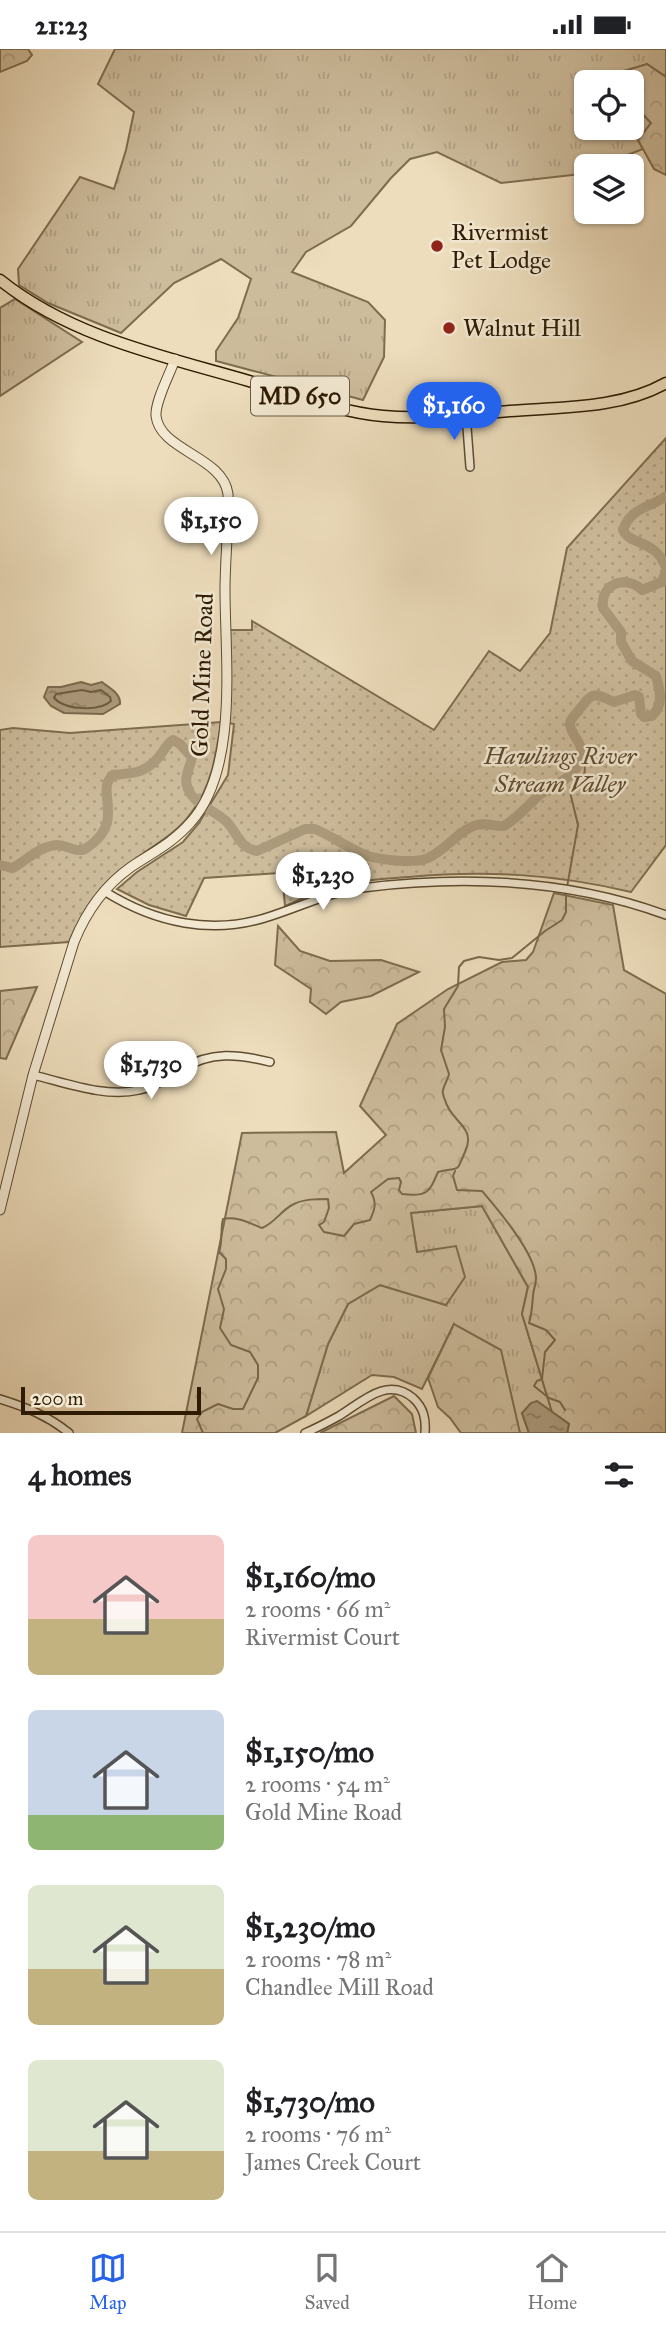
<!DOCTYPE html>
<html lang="en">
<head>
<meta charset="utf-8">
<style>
  :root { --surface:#fff; --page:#f2f2f2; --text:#202124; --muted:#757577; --line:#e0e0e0; --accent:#2563eb }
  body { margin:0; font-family:"IM FELL Great Primer",serif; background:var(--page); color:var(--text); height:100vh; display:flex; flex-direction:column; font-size:26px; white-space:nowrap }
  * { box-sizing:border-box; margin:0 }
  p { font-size:23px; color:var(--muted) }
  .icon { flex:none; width:38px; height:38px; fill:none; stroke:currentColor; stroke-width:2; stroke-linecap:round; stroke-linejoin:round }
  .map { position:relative; height:1384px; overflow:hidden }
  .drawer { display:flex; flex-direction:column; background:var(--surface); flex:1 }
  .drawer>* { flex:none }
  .tools { position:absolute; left:574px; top:21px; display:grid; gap:14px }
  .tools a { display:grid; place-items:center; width:70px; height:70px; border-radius:10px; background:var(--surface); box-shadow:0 2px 5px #0004; font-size:35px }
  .scale { position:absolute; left:21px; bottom:18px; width:180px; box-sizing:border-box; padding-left:7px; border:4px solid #2e1b02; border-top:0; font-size:19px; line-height:24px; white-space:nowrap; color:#2e1b02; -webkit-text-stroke:5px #f3e9d3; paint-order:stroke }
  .price { position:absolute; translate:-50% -60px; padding:0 16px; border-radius:24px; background:#fff; color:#222; font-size:23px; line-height:46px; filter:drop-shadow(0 2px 4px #0008) }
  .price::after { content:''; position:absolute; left:50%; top:42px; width:21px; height:16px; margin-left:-10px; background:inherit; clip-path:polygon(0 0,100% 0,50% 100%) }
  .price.selected { background:var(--accent); color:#fff }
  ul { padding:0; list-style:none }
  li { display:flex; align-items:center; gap:21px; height:175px; padding:0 28px }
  li span { display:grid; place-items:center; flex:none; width:196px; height:140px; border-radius:10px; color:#555 }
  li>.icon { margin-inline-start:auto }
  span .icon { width:84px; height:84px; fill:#fffc; stroke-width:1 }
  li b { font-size:30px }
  h2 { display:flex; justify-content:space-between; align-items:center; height:84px; padding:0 28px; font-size:30px }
  .status { display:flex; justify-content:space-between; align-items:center; height:49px; padding:0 35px; background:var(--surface); direction:ltr }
  .status svg { height:19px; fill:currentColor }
  .dock { display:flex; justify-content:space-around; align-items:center; height:98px; border-top:2px solid var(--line); background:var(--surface); font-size:19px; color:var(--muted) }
  .dock a { display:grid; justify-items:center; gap:4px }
  .dock .selected { color:var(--accent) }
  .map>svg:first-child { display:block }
  .grass { fill:url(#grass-tufts); stroke:#7e6c4f; stroke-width:2 }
  .forest { fill:url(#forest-crowns); stroke:#7e6c4f; stroke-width:2 }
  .park { fill:url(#park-dots); stroke:#7e6c4f; stroke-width:2 }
  .water { fill:url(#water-ripples); stroke:#7a684c; stroke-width:2 }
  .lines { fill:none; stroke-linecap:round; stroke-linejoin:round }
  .shore { stroke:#6d5b40; stroke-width:2 }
  .stream { stroke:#7a684c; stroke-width:2 }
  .river { stroke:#ac9b7d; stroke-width:10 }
  .minor-casing { stroke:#5e4c30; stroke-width:10 }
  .tertiary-casing { stroke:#5e4c30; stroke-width:11 }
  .primary-casing { stroke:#2e1b02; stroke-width:13 }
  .minor { stroke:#f3e9d3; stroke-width:7 }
  .tertiary { stroke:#f3e9d3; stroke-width:9 }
  .primary { stroke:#edddbc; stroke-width:10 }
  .poi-dot { fill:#8f2418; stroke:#f3e9d3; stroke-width:2.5 }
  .labels { text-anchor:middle; stroke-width:5; stroke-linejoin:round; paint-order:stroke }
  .shield { fill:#f3e9d3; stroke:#695941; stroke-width:2 }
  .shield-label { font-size:23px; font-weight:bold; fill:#2e1b02 }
  .poi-label { font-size:24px; fill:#2e1b02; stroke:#f3e9d3; text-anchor:start }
  .street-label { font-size:24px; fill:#2e1b02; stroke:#f3e9d3 }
  .park-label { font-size:24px; font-style:italic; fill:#5e4b30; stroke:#f3e9d3 }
</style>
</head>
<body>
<div class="status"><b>21:23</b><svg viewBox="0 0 49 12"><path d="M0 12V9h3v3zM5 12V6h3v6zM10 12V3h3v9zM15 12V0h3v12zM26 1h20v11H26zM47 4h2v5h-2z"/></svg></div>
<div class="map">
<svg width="666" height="1384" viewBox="0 0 666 1384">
  <defs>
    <pattern id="grass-tufts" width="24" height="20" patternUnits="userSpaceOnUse" patternTransform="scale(1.75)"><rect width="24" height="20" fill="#cdbc9c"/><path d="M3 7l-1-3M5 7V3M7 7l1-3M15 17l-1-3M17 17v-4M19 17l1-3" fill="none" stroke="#b0a185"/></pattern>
    <pattern id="forest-crowns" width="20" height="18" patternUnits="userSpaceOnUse" patternTransform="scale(1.75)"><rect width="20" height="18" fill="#cdbc9c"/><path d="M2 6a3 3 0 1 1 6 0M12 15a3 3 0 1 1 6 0" fill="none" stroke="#b0a185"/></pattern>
    <pattern id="park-dots" width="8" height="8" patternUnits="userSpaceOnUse" patternTransform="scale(1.75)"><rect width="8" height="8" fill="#cdbc9c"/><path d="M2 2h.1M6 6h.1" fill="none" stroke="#b0a185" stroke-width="1.8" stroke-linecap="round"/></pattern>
    <pattern id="water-ripples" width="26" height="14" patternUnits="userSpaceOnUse" patternTransform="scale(1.75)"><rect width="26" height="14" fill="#ac9b7d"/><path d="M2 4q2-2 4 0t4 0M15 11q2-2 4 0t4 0" fill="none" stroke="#8c7e64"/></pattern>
  </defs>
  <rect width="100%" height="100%" fill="#edddbc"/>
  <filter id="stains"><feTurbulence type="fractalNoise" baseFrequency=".00286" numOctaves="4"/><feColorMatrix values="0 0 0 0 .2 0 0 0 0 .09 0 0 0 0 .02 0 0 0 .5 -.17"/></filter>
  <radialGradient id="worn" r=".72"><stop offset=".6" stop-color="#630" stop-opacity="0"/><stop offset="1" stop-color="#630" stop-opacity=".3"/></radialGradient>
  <path class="grass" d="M 115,0 L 666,0 L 666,28 L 647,15 L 598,31 L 601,33 L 586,33 L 586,79 L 632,79 L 632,53 L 651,74 L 638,91 L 643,100 L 599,117 L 586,117 L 586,122 L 581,125 L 501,134 L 437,103 L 410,110 L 391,129 L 351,177 L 306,203 L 292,223 L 368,253 L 385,271 L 384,308 L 363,351 L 216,312 L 216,302 L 238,269 L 251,230 L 221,210 L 174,234 L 121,284 L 48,254 L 19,236 L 18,220 L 80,128 L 114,140 L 126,101 L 134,63 L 98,35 Z
    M 15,250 L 82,293 L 0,347 L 0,259 Z
    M 482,1157 L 528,1238 L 522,1265 L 552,1363 L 537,1353 L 522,1364 L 529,1384 L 520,1384 L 454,1275 L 422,1340 L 394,1328 L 372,1326 L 306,1367 L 328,1295 L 348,1255 L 380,1236 L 446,1256 L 417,1203 L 410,1164 Z"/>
  <path class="forest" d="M 0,0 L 28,0 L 32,6 L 27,12 L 0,23 Z
    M 647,15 L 666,28 L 666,126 L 654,120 L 638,91 L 651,74 L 632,53 L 632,33 L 601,33 L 597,30 Z
    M 554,844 L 613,856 L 624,921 L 666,945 L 666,1384 L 567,1384 L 569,1375 L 552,1363 L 522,1265 L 528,1238 L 482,1157 L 411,1164 L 417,1203 L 456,1197 L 465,1228 L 446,1256 L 380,1236 L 348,1255 L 328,1295 L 306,1367 L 275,1384 L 182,1384 L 242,1084 L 336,1083 L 344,1124 L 386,1086 L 360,1057 L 397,975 L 448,940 L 502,913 L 526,911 L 533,903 Z
    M 278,877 L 300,902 L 330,912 L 381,911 L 419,923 L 371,947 L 341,953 L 326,965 L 310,953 L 311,940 L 275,916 Z
    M 37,938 L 6,1010 L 0,1009 L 0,942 Z
    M 454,1275 L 501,1301 L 520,1384 L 461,1384 L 450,1369 L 438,1358 L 428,1329 Z
    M 394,1347 L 412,1365 L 416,1384 L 320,1384 Z"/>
  <path class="park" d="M 666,389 L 666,796 L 631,843 C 555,825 487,821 409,828 C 384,830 359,831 335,838 C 317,842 301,850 285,857 L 282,825 L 279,824 L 204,829 L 186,867 L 149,856 L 117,840 L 137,823 L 183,793 L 199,774 L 228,726 L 234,675 L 228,674 L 229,581 L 252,581 L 252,572 L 434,681 L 489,602 L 520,622 L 550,584 L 567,499 Z
    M 221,673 C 216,706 212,737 191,764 C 176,785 154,796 134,811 C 103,832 83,859 69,893 L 0,898 L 0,681 L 13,679 L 70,684 Z"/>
  <path class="water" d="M 81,633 L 91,636 L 102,633 C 109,639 121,644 120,655 L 103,665 L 64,664 L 51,657 L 44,648 L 48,638 L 61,638 Z
    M 537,1352 L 569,1375 L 567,1384 L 529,1384 L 522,1364 L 531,1354 Z"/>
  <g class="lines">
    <path class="shore" d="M 82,641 L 91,643 L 101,641 L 110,648 L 111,652 C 99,663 65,661 54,649 L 56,645 Z"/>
    <path class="stream" d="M 567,838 L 578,776 L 570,743 C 585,732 588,723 582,705
      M 455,1122 L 453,1127 L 457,1141 L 482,1142 C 499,1162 536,1205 536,1230 C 536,1236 533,1241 533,1247 C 532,1257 532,1264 529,1274 L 546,1281 L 555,1291 L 545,1303 L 542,1330 L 537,1332 L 534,1337 L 549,1349 L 560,1353 L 565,1361
      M 203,1384 L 197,1370 L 202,1363 L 218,1355 L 233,1360 L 243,1360 L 258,1329 L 258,1316 L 250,1303 L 231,1296 L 220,1279 L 224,1260 L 218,1240 L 226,1220 L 226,1210 L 219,1203 C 223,1192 220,1181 223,1170 C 237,1167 249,1174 262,1179 C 275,1174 281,1161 294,1155 C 304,1150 316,1150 328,1150 L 329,1159 L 324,1173 L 319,1176 L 324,1183 L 344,1187 L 354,1175 L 370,1171 C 375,1160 377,1154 371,1143 L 388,1130 L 399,1129 L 401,1133 L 399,1141 L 402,1145 C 427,1148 429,1144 438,1123 C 461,1117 455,1126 465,1103 C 477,1077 451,1074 445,1051 C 444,1049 442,1043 443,1041 C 444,1036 448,1030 449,1025 L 441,1001 L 445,978 L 444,960 L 458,937 L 459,918 L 464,912 L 479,908 L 499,911 L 512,909 L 545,882 L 562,871 L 566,863 L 566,844"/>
    <path class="river" d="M 666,447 C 650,459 631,458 623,481 C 629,496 657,491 666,519
      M 0,816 L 13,819 C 27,811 40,797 57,796 C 68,796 78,806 88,798 C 127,771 94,742 113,726 C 133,724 144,725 159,708 C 164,702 166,695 173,691 L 180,695 L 192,708 C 190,719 183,729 188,740 C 195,756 214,761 226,772 C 237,783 239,799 257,802 L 305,780 L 315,780 C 332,787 353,802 368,807 C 382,811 415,815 428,809 C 446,801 460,780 477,776 C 487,773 495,778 504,777 C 516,770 527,758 537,748 C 551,736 569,733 579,715 C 589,696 569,687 570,674 C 571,669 576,665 579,661 C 593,642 594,644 614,653 L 635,646 L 639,648 L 641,665 L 644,668 L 652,667 C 664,655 660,642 656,627 L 632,612 L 621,593 L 621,583 L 603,559 C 600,535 625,525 642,541 L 662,533 L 666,522"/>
    <defs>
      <path id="minor" d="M 466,365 L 470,418
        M 104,842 C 155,874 213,887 271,867 C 302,857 330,843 362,839 C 465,826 568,830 666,866
        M 33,1026 C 66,1034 106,1049 139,1041 C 155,1038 168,1028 182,1020 C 211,1002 238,1005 270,1013
        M 0,1350 C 26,1358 48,1367 69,1384
        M 305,1384 C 317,1379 328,1373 339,1367 C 362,1353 387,1327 413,1349 C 424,1359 426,1370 425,1384"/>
      <path id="tertiary" d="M 0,1161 L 33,1026 L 74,893 C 86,863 104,837 131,818 C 152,804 174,793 191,773 C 239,719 225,609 225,541 C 225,509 229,476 228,445 C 223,407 160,402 156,367 C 155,352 170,325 175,310"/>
      <path id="primary" d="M 0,231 C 71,288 163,307 249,332 C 293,345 338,363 383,367 C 425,371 468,365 510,362 C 561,358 620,360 666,334"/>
    </defs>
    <use href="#minor" class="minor-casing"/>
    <use href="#tertiary" class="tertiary-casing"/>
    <use href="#primary" class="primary-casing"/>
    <use href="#minor" class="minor"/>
    <use href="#tertiary" class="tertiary"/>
    <use href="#primary" class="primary"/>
  </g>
  <g class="poi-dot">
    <circle cx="437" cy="197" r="7"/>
    <circle cx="449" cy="279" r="7"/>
  </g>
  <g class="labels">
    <rect class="shield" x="251" y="327.5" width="98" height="39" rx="5"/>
    <g class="shield-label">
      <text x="300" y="355">MD 650</text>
    </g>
    <g class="poi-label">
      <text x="451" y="191">Rivermist<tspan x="451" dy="28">Pet Lodge</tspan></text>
      <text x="463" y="287">Walnut Hill</text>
    </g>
    <g class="street-label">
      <text transform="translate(202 626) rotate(-88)" y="8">Gold Mine Road</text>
    </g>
    <g class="park-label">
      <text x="560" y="715">Hawlings River<tspan x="560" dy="28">Stream Valley</tspan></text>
    </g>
  </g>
  <rect width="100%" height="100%" filter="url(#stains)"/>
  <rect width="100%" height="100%" fill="url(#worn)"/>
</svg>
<div class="tools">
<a><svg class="icon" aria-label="locate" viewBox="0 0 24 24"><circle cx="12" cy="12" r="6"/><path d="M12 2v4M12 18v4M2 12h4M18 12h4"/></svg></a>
<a><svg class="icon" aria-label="layers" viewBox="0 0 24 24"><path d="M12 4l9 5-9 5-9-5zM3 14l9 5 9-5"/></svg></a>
</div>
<div class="scale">200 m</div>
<b class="price selected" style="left:454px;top:393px">$1,160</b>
<b class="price" style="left:211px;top:508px">$1,150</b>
<b class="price" style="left:323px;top:863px">$1,230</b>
<b class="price" style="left:151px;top:1052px">$1,730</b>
</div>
<section class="drawer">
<h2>4 homes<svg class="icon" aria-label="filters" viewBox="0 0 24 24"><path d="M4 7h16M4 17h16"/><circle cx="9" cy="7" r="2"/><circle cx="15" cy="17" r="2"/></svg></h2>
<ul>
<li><span style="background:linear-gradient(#f6c9c9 60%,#c2b280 0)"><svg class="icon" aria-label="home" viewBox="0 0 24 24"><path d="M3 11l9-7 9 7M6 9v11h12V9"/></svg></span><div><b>$1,160/mo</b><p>2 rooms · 66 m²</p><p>Rivermist Court</p></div></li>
<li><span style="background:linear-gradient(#c9d6e8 75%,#8fb573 0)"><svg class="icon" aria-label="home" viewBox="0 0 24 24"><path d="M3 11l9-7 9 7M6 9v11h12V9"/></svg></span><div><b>$1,150/mo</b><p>2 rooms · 54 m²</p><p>Gold Mine Road</p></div></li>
<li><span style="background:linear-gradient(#dfe7d0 60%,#c2b280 0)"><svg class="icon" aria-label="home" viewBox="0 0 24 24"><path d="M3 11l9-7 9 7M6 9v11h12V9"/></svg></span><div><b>$1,230/mo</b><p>2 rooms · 78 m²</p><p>Chandlee Mill Road</p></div></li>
<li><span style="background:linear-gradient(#dfe7d0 65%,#c2b280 0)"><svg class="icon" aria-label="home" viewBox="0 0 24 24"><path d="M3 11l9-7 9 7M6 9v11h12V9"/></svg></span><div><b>$1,730/mo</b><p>2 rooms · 76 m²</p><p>James Creek Court</p></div></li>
</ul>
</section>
<nav class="dock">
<a class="selected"><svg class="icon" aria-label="map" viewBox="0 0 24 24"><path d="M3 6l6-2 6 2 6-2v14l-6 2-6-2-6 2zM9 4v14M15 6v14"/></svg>Map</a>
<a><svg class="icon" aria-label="saved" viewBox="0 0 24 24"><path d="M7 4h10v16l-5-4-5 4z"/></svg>Saved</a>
<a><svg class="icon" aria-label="home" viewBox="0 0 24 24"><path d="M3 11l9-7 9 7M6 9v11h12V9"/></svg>Home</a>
</nav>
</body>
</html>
